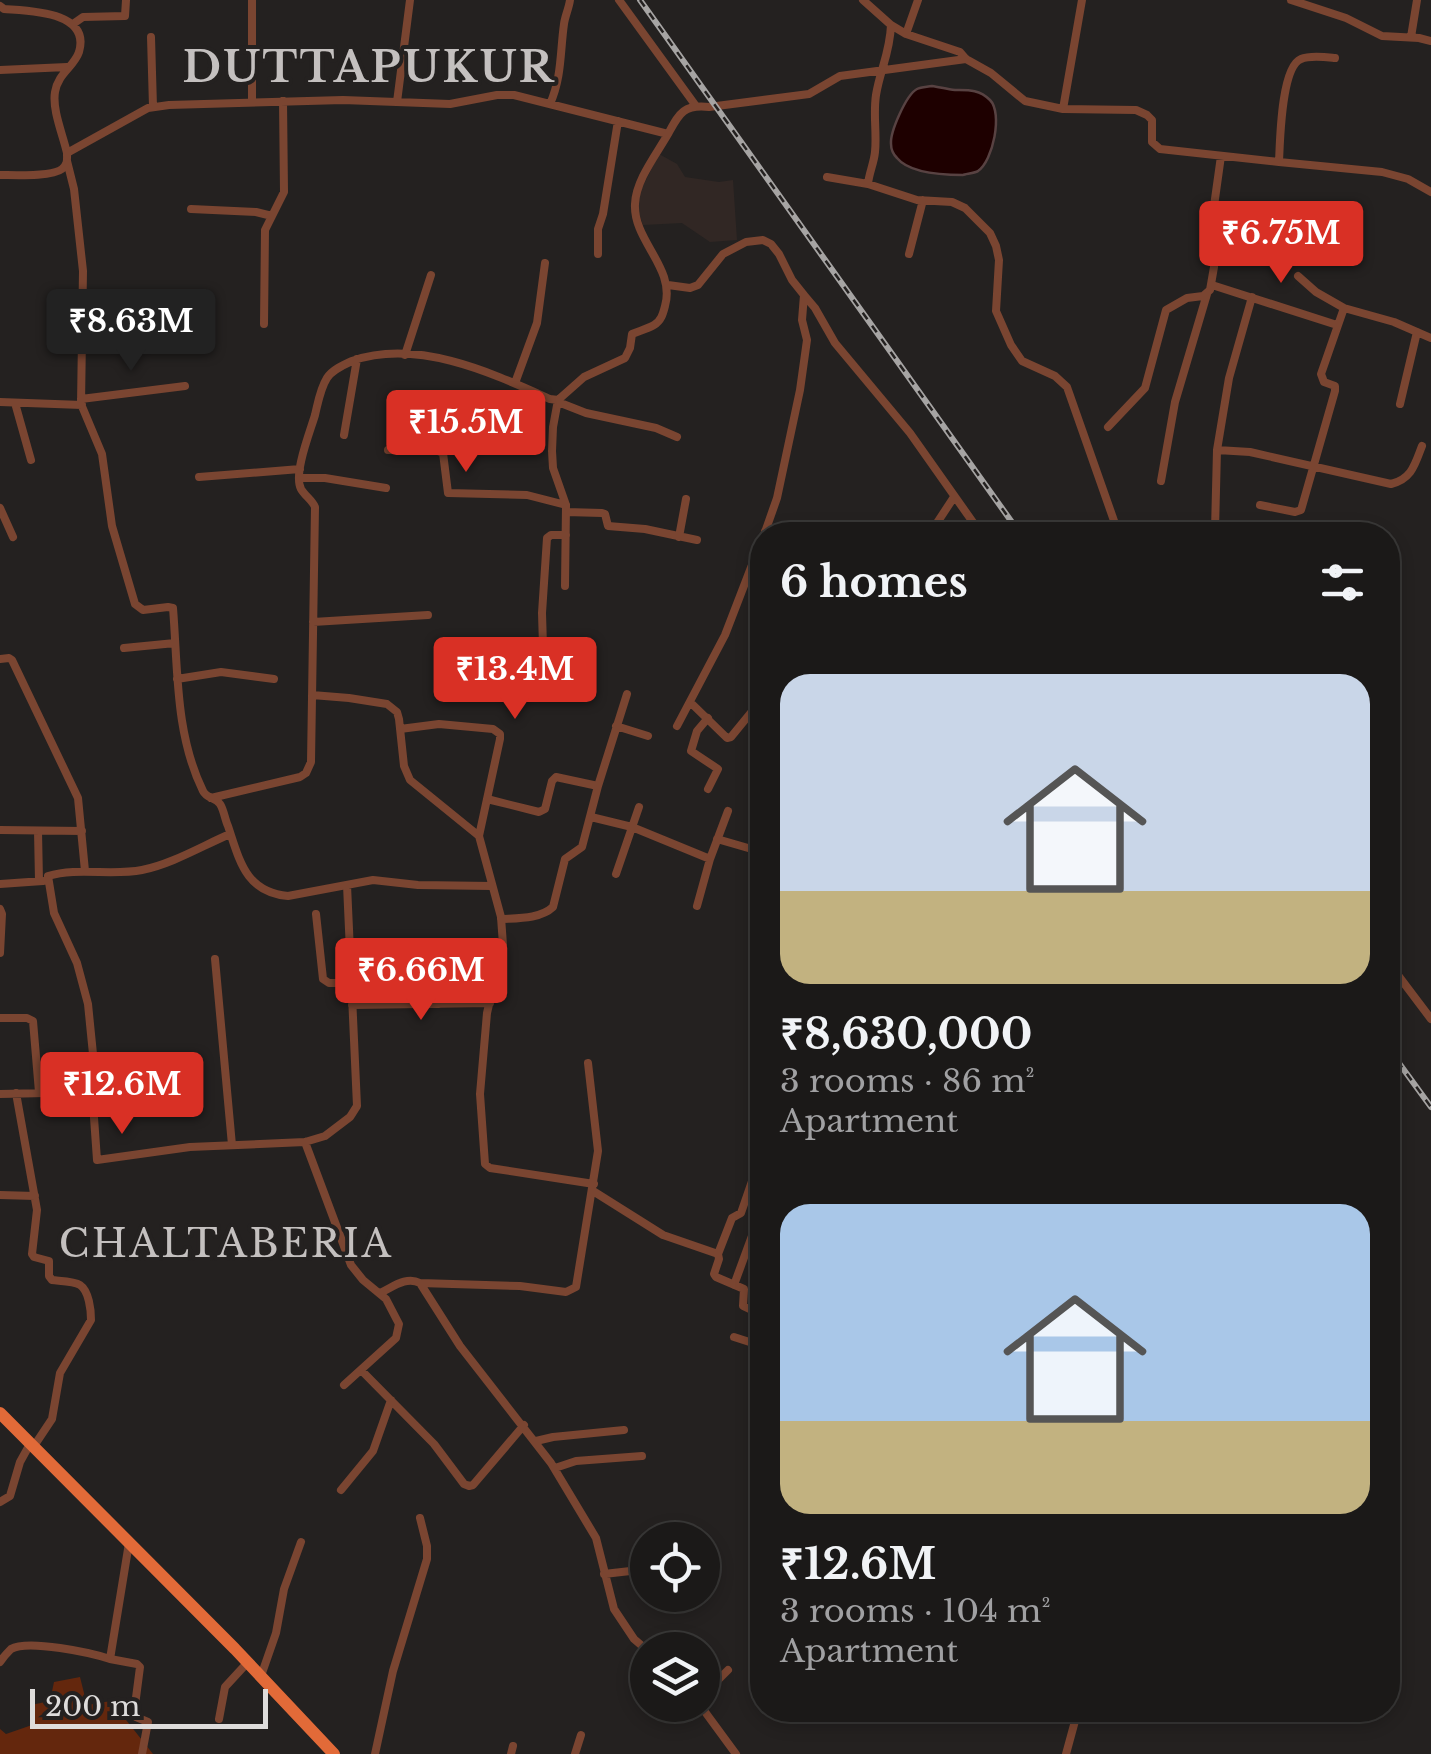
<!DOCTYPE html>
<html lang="en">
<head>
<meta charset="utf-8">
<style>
  :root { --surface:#1b1918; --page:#242221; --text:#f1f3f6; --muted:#a0a0a2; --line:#393837; --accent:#d93025 }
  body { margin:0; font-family:"Libre Baskerville",serif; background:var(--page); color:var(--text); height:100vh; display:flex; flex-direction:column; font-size:38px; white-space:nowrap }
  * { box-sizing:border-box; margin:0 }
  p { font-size:32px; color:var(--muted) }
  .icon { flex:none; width:55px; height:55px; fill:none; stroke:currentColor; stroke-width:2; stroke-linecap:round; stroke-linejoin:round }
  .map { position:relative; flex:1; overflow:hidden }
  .sheet { position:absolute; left:750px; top:522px; width:650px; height:1200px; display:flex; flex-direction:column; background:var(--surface); border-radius:40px; box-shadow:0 5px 15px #0003,0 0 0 2px var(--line) }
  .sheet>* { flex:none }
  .fabs { position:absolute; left:630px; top:1522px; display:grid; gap:20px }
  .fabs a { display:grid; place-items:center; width:90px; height:90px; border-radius:50%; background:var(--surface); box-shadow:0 5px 15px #0003,0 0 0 2px var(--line); font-size:50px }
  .scale { position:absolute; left:30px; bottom:25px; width:238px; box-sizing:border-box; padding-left:10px; border:5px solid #dedcdb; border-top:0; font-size:28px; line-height:35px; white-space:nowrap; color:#dedcdb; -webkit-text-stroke:8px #242120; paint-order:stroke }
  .price { position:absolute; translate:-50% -85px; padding:0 22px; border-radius:10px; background:var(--accent); color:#fff; font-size:32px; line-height:65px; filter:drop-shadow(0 2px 5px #0008) }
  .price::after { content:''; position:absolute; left:50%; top:60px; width:30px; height:22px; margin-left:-15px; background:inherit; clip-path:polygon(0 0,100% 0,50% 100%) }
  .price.current { background:#222; color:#fff }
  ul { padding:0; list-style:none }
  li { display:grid; align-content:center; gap:20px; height:530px; padding:0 30px }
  li span { display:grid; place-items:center; height:310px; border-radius:30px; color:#555 }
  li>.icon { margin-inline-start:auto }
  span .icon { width:180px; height:180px; fill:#fffc; stroke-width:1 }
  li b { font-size:42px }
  h2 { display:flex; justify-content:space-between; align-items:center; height:120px; padding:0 30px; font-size:42px }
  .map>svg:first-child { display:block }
  .built { fill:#312724 }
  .green { fill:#64270d }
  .water { fill:#1e0000; stroke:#584242; stroke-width:2.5 }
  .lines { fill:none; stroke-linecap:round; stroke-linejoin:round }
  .minor { stroke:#7a4531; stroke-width:8 }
  .trunk { stroke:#e26a38; stroke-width:12 }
  .rail-casing { stroke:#a6a4a3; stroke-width:6 }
  .rail { stroke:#242120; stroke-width:2.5; stroke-dasharray:8; stroke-linecap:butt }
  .labels { text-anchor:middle; stroke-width:8; stroke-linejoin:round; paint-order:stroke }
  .quarter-label { font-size:38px; letter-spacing:2.5px; fill:#c4c0bf; stroke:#242120 }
  .district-label { font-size:42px; font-weight:bold; letter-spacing:2.5px; fill:#c4c0bf; stroke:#242120 }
</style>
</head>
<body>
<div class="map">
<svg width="1431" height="1754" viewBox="0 0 1431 1754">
  <rect width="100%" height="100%" fill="#242120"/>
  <path class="built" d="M 659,154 L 677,164 L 685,177 L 719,182 L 733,180 L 737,240 L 710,242 L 682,223 L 643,225 L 638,210 L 638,196 Z"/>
  <path class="green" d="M 80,1677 L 87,1705 L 111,1701 L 153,1754 L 0,1754 L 0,1729 L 6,1734 L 32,1725 L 31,1705 L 50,1701 L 54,1682 Z"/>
  <path class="water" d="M 932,86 C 939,87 947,89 955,90 C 968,90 979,89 990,100 C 1003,113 993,161 978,171 C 976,173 965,174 963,175 C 944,175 910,174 897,158 C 893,154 891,150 891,144 C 890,132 906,95 917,89 C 921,87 927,87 932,86 Z"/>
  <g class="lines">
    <path class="minor" d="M 619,0 L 696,106
      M 863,0 L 891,25 C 890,53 880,70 876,95 C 873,115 877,133 875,152 C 874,163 869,173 868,184
      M 1291,0 L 1346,18 L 1382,36 L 1419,38 L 1431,41
      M 0,6 L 4,9 C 29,11 91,11 79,52 C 74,67 58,73 55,92 C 52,110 63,135 67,153
      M 73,24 L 83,17 L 125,16 L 126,0
      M 891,25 L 906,34 L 960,52 L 966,59 L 991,73 L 1025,101 L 1063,109 L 1136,110 L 1147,115 L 1152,120 L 1152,142 L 1160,149 L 1279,162 C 1280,142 1281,67 1301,59 C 1310,55 1325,57 1335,58
      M 906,34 L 918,0
      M 151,37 L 153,107
      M 1411,37 L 1417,0
      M 0,70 L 67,67
      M 252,102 L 252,0
      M 397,102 L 410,0
      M 550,104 C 562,77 560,52 564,24 C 565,16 569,8 570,0
      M 1063,109 L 1082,0
      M 67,161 L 74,189 L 83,271 L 81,404 L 102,454 L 112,526 L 135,604 L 143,610 L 168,607 L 173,608 C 178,669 175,734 203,791 C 207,799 215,797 220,804 C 224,810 225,820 228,826 C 240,862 246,892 288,896 L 373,880 L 418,885 L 492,886
      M 1279,162 L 1382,172 L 1408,179 L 1431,192
      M 0,175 C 14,175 52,177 62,169 C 68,164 67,160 67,153 L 148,108 L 169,105 L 343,100 L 450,104 L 497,95 L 514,95 L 668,134 C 679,114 683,104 709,107 L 809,94 L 840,76 L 966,59
      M 827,177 L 868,184 L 917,200 L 952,202 L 965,208 L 990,233 L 996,246 L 999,260 L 996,311 L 1011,345 L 1022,361 L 1055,376 L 1067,387 L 1119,535
      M 191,209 L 256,212 L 272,216
      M 598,254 L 598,229 L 603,214 L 618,121
      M 909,254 L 923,200
      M 1298,276 L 1316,292 L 1344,308 L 1394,322 L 1431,338
      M 668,285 L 690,288 L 698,285 L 723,254 L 746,242 L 763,240 L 771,244 L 779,254 L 792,280 L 804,295 L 802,320 L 807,340 L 800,390 L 777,498 L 764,535
      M 1212,285 L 1337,325
      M 804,295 L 815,308 L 835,343 L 910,433 L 982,535
      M 264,324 L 265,230 L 284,192 L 283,101
      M 405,355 L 431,275
      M 515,383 L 537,323 L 545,263
      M 81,399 L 185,386
      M 558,400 L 553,427 L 552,451 L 553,468 L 566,505 L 565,586
      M 0,402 L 82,405
      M 558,402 L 586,413 L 656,428 L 677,437
      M 15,403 L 31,460
      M 1400,404 L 1417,332
      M 1108,427 L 1145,388 L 1166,310 L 1187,298 L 1203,296 L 1210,290 L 1214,267 L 1214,206 L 1221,156
      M 344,435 L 357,359
      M 388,450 L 438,451 L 443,453 L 448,493 L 527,495 L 566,505
      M 1217,450 L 1250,452 L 1391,484 C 1412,479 1415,464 1422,446
      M 199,477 L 300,469
      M 299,478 L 325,478 L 386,488
      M 1161,481 L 1175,402 L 1207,294
      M 1260,505 L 1295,512 L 1301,510 L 1335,391 L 1335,386 L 1324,382 L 1321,374 L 1344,308
      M 0,508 L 13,537
      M 566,512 L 602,513 L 605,514 L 608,526 L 645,529 L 697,540
      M 1215,530 L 1217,450 L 1229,378 L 1252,297
      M 765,531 L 783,535
      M 929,535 L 954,497
      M 679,537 L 686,499
      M 313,622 L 428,615
      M 543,646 L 542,613 L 547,538 L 551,535 L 566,535
      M 124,648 L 175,643
      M 0,659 L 9,658 L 12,660 L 78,798 L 85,871
      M 177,679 L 221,672 L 274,679
      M 312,695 L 349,698 L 387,704 L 397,712 L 399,719 L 404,766 L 410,780 L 479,836 L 501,917 L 503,945 L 487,1013 L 480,1094 L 485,1164 L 490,1168 L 594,1184
      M 690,702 L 727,738 L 731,737 L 758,704
      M 616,726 L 648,736
      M 677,726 L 725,635 L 762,539
      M 400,729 L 439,724 L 493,729 L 500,734 L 500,739 L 479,836
      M 708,789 L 718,769 L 691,751 L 697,731 L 708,718
      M 211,798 L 300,777 L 306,773 L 311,762 L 315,507 C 312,500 305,496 301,489 C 293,474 310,432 315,415 C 318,403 320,389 327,378 C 332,370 343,365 352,361 C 417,338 492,373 550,399 L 558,400 L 584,377 L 625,358 L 630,348 L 632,334 C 639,331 647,329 654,325 C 661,321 663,314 665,306 C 676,268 633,241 635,204 C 636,180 656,155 668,134
      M 487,799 L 539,812 L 545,809 L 552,781 L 556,777 L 598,786
      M 591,817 L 632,827 L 710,859
      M 0,830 L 82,831
      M 38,831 L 39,881
      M 230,834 C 202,846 172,864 142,870 C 111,876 78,867 48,876 L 54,913 L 77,963 L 88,1004 L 93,1054 L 91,1075 L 97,1160 L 190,1147 L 305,1142 L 325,1136 L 350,1117 L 357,1106 L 347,885
      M 717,839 L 762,852
      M 616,874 L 639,807
      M 0,884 L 43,881
      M 754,903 L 762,876
      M 697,906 L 710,859 L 728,811
      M 0,909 L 2,914 L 0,953
      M 316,914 L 323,979 L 329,983 L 352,983
      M 501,919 C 518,918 540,919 553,907 L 565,859 L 582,847 L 598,786 L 627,694
      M 439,952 L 439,1004
      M 215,959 L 232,1145
      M 1388,962 L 1431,1019
      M 352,1005 L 490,1003
      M 0,1018 L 27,1018 L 33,1021 L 39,1092
      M 16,1093 L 37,1210 L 32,1254 L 34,1257 L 49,1261 L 49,1276 L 52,1280 C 59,1281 74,1281 80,1285 C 89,1291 91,1310 91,1320 L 60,1373 L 52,1419 L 34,1446
      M 0,1094 L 93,1092
      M 305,1142 L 351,1265 L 363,1280 L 386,1299 L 399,1324 L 396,1338 L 344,1385
      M 593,1191 L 663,1235 L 718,1254 L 719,1259 L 714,1274 L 716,1277 L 744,1289 L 743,1306 L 762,1315
      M 0,1195 L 35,1196
      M 718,1254 L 732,1218 L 741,1213 L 760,1158
      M 420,1283 L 520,1286 L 566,1292 L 576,1287 L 598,1151 L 588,1063
      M 734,1285 L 753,1233 L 762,1232
      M 380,1293 C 393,1287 406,1276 420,1283 L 460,1346 L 551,1463 L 596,1538 L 614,1609 L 634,1639 L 648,1651
      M 734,1337 L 762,1346
      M 361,1370 L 434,1444 L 464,1484 L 469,1486 L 473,1485 L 524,1425
      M 536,1441 L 553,1437 L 624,1430
      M 555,1468 L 576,1461 L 642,1456
      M 341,1490 L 373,1451 L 391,1400
      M 0,1502 L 10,1496 L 20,1462 L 30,1444
      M 604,1574 L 648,1569
      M 110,1659 L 137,1664 L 140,1667 L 134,1713 L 136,1717 L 148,1722 L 142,1754
      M 0,1662 C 2,1659 9,1651 11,1649 C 28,1639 92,1653 110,1659 L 129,1543
      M 261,1676 L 276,1633 L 284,1589 L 301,1542
      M 702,1696 L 728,1670
      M 700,1705 L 736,1754
      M 219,1719 L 225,1687 L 248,1662
      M 375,1754 L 393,1671 L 427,1559 L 427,1546 L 420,1518
      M 511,1754 L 513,1746
      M 575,1754 L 581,1735
      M 1066,1754 L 1078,1710"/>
    <path class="trunk" d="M 0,1413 L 235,1649 L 334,1754"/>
    <defs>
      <path id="rail" d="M 640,0 L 1021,535
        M 1388,1048 L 1431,1107"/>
    </defs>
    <use href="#rail" class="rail-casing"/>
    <use href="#rail" class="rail"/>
  </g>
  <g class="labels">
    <g class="quarter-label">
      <text x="226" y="1257">CHALTABERIA</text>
    </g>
    <g class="district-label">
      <text x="369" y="82">DUTTAPUKUR</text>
    </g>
  </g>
</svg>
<div class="fabs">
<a><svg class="icon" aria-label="locate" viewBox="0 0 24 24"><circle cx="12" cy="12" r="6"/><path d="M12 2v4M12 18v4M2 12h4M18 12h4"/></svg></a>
<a><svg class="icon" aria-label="layers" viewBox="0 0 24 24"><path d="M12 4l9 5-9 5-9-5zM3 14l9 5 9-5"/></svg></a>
</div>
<div class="scale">200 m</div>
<b class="price" style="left:1281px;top:286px">₹6.75M</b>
<b class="price current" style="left:131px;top:374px">₹8.63M</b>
<b class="price" style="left:466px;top:475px">₹15.5M</b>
<b class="price" style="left:515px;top:722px">₹13.4M</b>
<b class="price" style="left:421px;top:1023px">₹6.66M</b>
<b class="price" style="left:122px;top:1137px">₹12.6M</b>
<section class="sheet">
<h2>6 homes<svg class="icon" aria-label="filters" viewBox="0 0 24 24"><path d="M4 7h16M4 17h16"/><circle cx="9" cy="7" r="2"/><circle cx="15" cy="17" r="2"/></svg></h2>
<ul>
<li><span style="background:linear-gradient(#c9d6e8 70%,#c2b280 0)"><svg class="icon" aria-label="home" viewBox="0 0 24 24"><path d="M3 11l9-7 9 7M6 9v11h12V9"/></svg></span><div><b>₹8,630,000</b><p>3 rooms · 86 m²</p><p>Apartment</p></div></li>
<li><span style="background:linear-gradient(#a9c7e8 70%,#c2b280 0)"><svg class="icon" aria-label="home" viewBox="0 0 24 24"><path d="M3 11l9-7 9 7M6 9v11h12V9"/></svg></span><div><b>₹12.6M</b><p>3 rooms · 104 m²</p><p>Apartment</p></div></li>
</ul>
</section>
</div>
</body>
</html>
